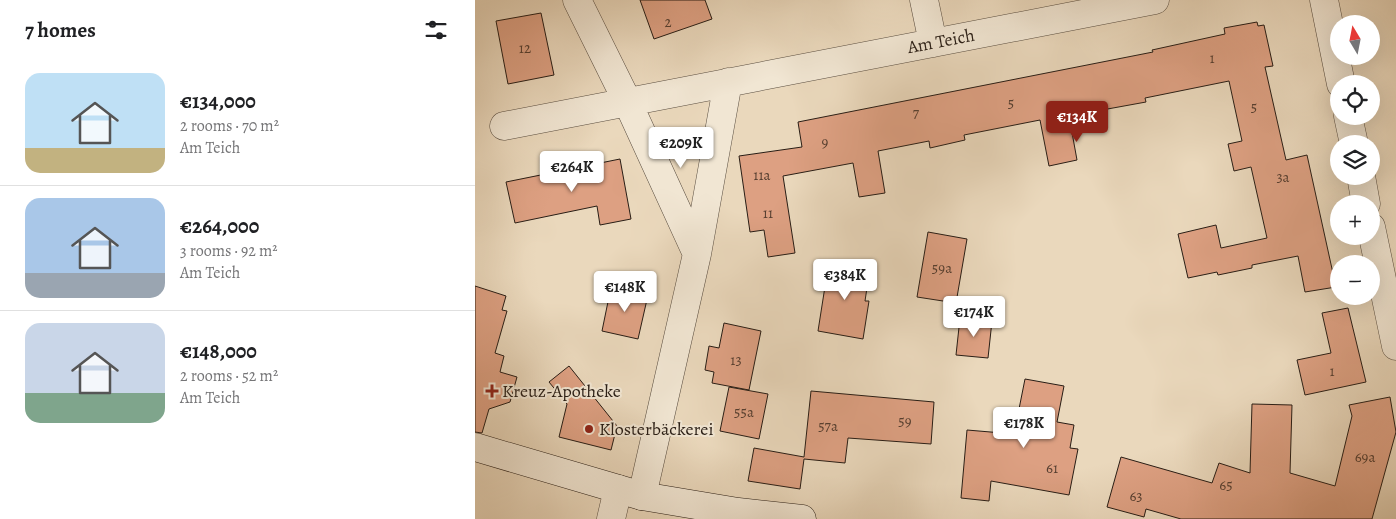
<!DOCTYPE html>
<html lang="en">
<head>
<meta charset="utf-8">
<style>
  :root { --surface:#fff; --page:#f2f2f2; --text:#202124; --muted:#757577; --line:#e0e0e0; --accent:#8f2418 }
  body { margin:0; font-family:Alegreya,serif; background:var(--page); color:var(--text); height:100vh; display:flex; flex-direction:column; font-size:19px; white-space:nowrap }
  * { box-sizing:border-box; margin:0 }
  p { font-size:16px; color:var(--muted) }
  .icon { flex:none; width:28px; height:28px; fill:none; stroke:currentColor; stroke-width:2; stroke-linecap:round; stroke-linejoin:round }
  .map { position:relative; flex:1; overflow:hidden }
  .sheet { display:flex; flex-direction:column; background:var(--surface); width:475px }
  .sheet>* { flex:none }
  .needle { width:32px; rotate:350deg }
  .controls { position:absolute; left:855px; top:15px; display:grid; gap:10px }
  .controls a { display:grid; place-items:center; width:50px; height:50px; border-radius:50%; background:var(--surface); box-shadow:0 5px 20px #0002; font-size:25px }
  .price { position:absolute; translate:-50% -42px; padding:0 11px; border-radius:5px; background:#fff; color:#222; font-size:16px; line-height:32px; filter:drop-shadow(0 1px 2px #0008) }
  .price::after { content:''; position:absolute; left:50%; top:30px; width:15px; height:11px; margin-left:-8px; background:inherit; clip-path:polygon(0 0,100% 0,50% 100%) }
  .price.on { background:var(--accent); color:#fff }
  ul { padding:0; list-style:none }
  li { display:flex; align-items:center; gap:15px; height:125px; padding:0 25px }
  li+li { border-top:1px solid var(--line) }
  li span { display:grid; place-items:center; flex:none; width:140px; height:100px; border-radius:15px; color:#555 }
  li>.icon { margin-inline-start:auto }
  span .icon { width:60px; height:60px; fill:#fffc; stroke-width:1 }
  li b { font-size:21px }
  h2 { display:flex; justify-content:space-between; align-items:center; height:60px; padding:0 25px; font-size:21px }
  main { display:flex; flex:1; min-height:0 }
  .map>svg:first-child { display:block }
  .building { fill:#dda082; stroke:#281d15 }
  .lines { fill:none; stroke-linecap:round; stroke-linejoin:round }
  .street-casing { stroke:#584c3f; stroke-width:29 }
  .secondary-casing { stroke:#281d15; stroke-width:29 }
  .street { stroke:#f1e6d3; stroke-width:28 }
  .secondary { stroke:#f1e6d3; stroke-width:28 }
  .poi-dot { fill:#8f2418; stroke:#f1e6d3; stroke-width:2 }
  .labels { text-anchor:middle; stroke-width:4; stroke-linejoin:round; paint-order:stroke }
  .number-label { font-size:15px; fill:#553e30 }
  .street-label { font-size:18px; fill:#281d15; stroke:#f1e6d3 }
  .poi-label { font-size:18px; fill:#281d15; stroke:#f1e6d3; text-anchor:start }
</style>
</head>
<body>
<main>
<section class="sheet">
<h2>7 homes<svg class="icon" aria-label="filters" viewBox="0 0 24 24"><path d="M4 7h16M4 17h16"/><circle cx="9" cy="7" r="2"/><circle cx="15" cy="17" r="2"/></svg></h2>
<ul>
<li><span style="background:linear-gradient(#bfe0f5 75%,#c2b280 0)"><svg class="icon" aria-label="home" viewBox="0 0 24 24"><path d="M3 11l9-7 9 7M6 9v11h12V9"/></svg></span><div><b>€134,000</b><p>2 rooms · 70 m²</p><p>Am Teich</p></div></li>
<li><span style="background:linear-gradient(#a9c7e8 75%,#9aa5b1 0)"><svg class="icon" aria-label="home" viewBox="0 0 24 24"><path d="M3 11l9-7 9 7M6 9v11h12V9"/></svg></span><div><b>€264,000</b><p>3 rooms · 92 m²</p><p>Am Teich</p></div></li>
<li><span style="background:linear-gradient(#c9d6e8 70%,#7fa58c 0)"><svg class="icon" aria-label="home" viewBox="0 0 24 24"><path d="M3 11l9-7 9 7M6 9v11h12V9"/></svg></span><div><b>€148,000</b><p>2 rooms · 52 m²</p><p>Am Teich</p></div></li>
</ul>
</section>
<div class="map">
<svg width="921" height="519" viewBox="0 0 921 519">
  <rect width="100%" height="100%" fill="#ead8bc"/>
  <filter id="stains"><feTurbulence type="fractalNoise" baseFrequency=".004" numOctaves="4"/><feColorMatrix values="0 0 0 0 .2 0 0 0 0 .09 0 0 0 0 .02 0 0 0 .5 -.17"/></filter>
  <radialGradient id="worn" r=".72"><stop offset=".6" stop-color="#630" stop-opacity="0"/><stop offset="1" stop-color="#630" stop-opacity=".3"/></radialGradient>
  <path class="building" d="M 165,0 L 230,0 L 237,19 L 179,39 Z
    M 66,13 L 79,75 L 33,84 L 21,21 Z
    M 782,22 L 783,26 L 789,25 L 798,66 L 790,67 L 811,160 L 832,155 L 861,287 L 830,292 L 823,256 L 777,265 L 777,268 L 743,275 L 742,272 L 713,278 L 703,234 L 741,225 L 746,248 L 792,238 L 776,167 L 759,171 L 753,144 L 767,141 L 754,81 L 670,98 L 671,102 L 594,116 L 602,160 L 574,166 L 565,120 L 489,135 L 490,140 L 455,148 L 454,141 L 403,151 L 410,193 L 384,197 L 378,163 L 308,176 L 320,253 L 293,257 L 289,230 L 275,232 L 264,156 L 327,147 L 323,122 L 678,52 L 677,50 L 750,34 L 749,28 Z
    M 145,159 L 156,219 L 125,225 L 122,206 L 40,223 L 31,182 Z
    M 453,232 L 492,239 L 481,303 L 442,297 Z
    M 354,261 L 395,268 L 390,301 L 394,301 L 388,339 L 343,331 Z
    M 0,286 L 31,296 L 27,310 L 32,311 L 20,353 L 29,356 L 25,372 L 42,377 L 35,402 L 14,409 L 7,433 L 0,432 Z
    M 136,287 L 173,295 L 163,339 L 127,331 Z
    M 873,308 L 891,382 L 830,395 L 822,360 L 856,353 L 847,313 Z
    M 485,318 L 517,321 L 513,358 L 481,355 Z
    M 249,323 L 286,331 L 274,390 L 237,383 L 239,372 L 230,370 L 234,346 L 244,348 Z
    M 94,366 L 142,426 L 136,450 L 84,437 L 92,404 L 74,382 Z
    M 550,379 L 589,386 L 582,422 L 599,425 L 595,448 L 603,449 L 594,495 L 516,481 L 514,501 L 486,498 L 492,430 L 539,434 Z
    M 254,387 L 293,394 L 284,439 L 245,431 Z
    M 336,391 L 459,402 L 456,444 L 373,438 L 370,463 L 329,459 L 325,489 L 273,481 L 279,448 L 329,457 Z
    M 915,397 L 921,432 L 897,519 L 706,519 L 671,509 L 669,517 L 632,507 L 646,457 L 737,483 L 744,463 L 775,473 L 777,404 L 817,405 L 815,473 L 860,486 L 877,416 L 874,405 Z"/>
  <g class="lines">
    <defs>
      <path id="street" d="M 102,0 L 152,101 L 222,254
        M 449,0 L 458,43
        M 849,0 L 866,84
        M 873,116 L 879,144
        M 29,126 L 680,0
        M 886,176 L 891,204
        M 896,227 L 921,346
        M 167,496 L 222,254 L 253,82
        M 136,519 L 143,489"/>
      <path id="secondary" d="M 0,447 L 167,496 L 263,512 L 327,519"/>
    </defs>
    <use href="#street" class="street-casing"/>
    <use href="#secondary" class="secondary-casing"/>
    <use href="#street" class="street"/>
    <use href="#secondary" class="secondary"/>
  </g>
  <g class="poi-dot">
    <path d="M14.5 383.5h5v5h5v5h-5v5h-5v-5h-5v-5h5z"/>
    <circle cx="114" cy="429" r="5"/>
  </g>
  <g class="labels">
    <g class="number-label">
      <text x="193" y="27">2</text>
      <text x="50" y="53">12</text>
      <text x="737" y="63">1</text>
      <text x="536" y="108">5</text>
      <text x="779" y="112">5</text>
      <text x="441" y="118">7</text>
      <text x="350" y="147">9</text>
      <text x="287" y="180">11a</text>
      <text x="808" y="182">3a</text>
      <text x="293" y="218">11</text>
      <text x="467" y="273">59a</text>
      <text x="261" y="365">13</text>
      <text x="857" y="376">1</text>
      <text x="269" y="417">55a</text>
      <text x="430" y="426">59</text>
      <text x="353" y="431">57a</text>
      <text x="890" y="462">69a</text>
      <text x="577" y="473">61</text>
      <text x="751" y="490">65</text>
      <text x="661" y="501">63</text>
    </g>
    <g class="street-label">
      <text transform="translate(466 41) rotate(-11)" y="6">Am Teich</text>
    </g>
    <g class="poi-label">
      <text x="27" y="397">Kreuz-Apotheke</text>
      <text x="124" y="435">Klosterbäckerei</text>
    </g>
  </g>
  <rect width="100%" height="100%" filter="url(#stains)"/>
  <rect width="100%" height="100%" fill="url(#worn)"/>
</svg>
<div class="controls">
<a><svg class="needle" viewBox="-14 -14 28 28"><path d="M0-13l5 13h-10z" fill="#e53935"/><path d="M0 13l5-13h-10z" fill="#757577"/></svg></a>
<a><svg class="icon" aria-label="locate" viewBox="0 0 24 24"><circle cx="12" cy="12" r="6"/><path d="M12 2v4M12 18v4M2 12h4M18 12h4"/></svg></a>
<a><svg class="icon" aria-label="layers" viewBox="0 0 24 24"><path d="M12 4l9 5-9 5-9-5zM3 14l9 5 9-5"/></svg></a>
<a>+</a>
<a>−</a>
</div>
<b class="price on" style="left:602px;top:143px">€134K</b>
<b class="price" style="left:206px;top:169px">€209K</b>
<b class="price" style="left:97px;top:193px">€264K</b>
<b class="price" style="left:370px;top:301px">€384K</b>
<b class="price" style="left:150px;top:313px">€148K</b>
<b class="price" style="left:499px;top:338px">€174K</b>
<b class="price" style="left:549px;top:449px">€178K</b>
</div>
</main>
</body>
</html>
